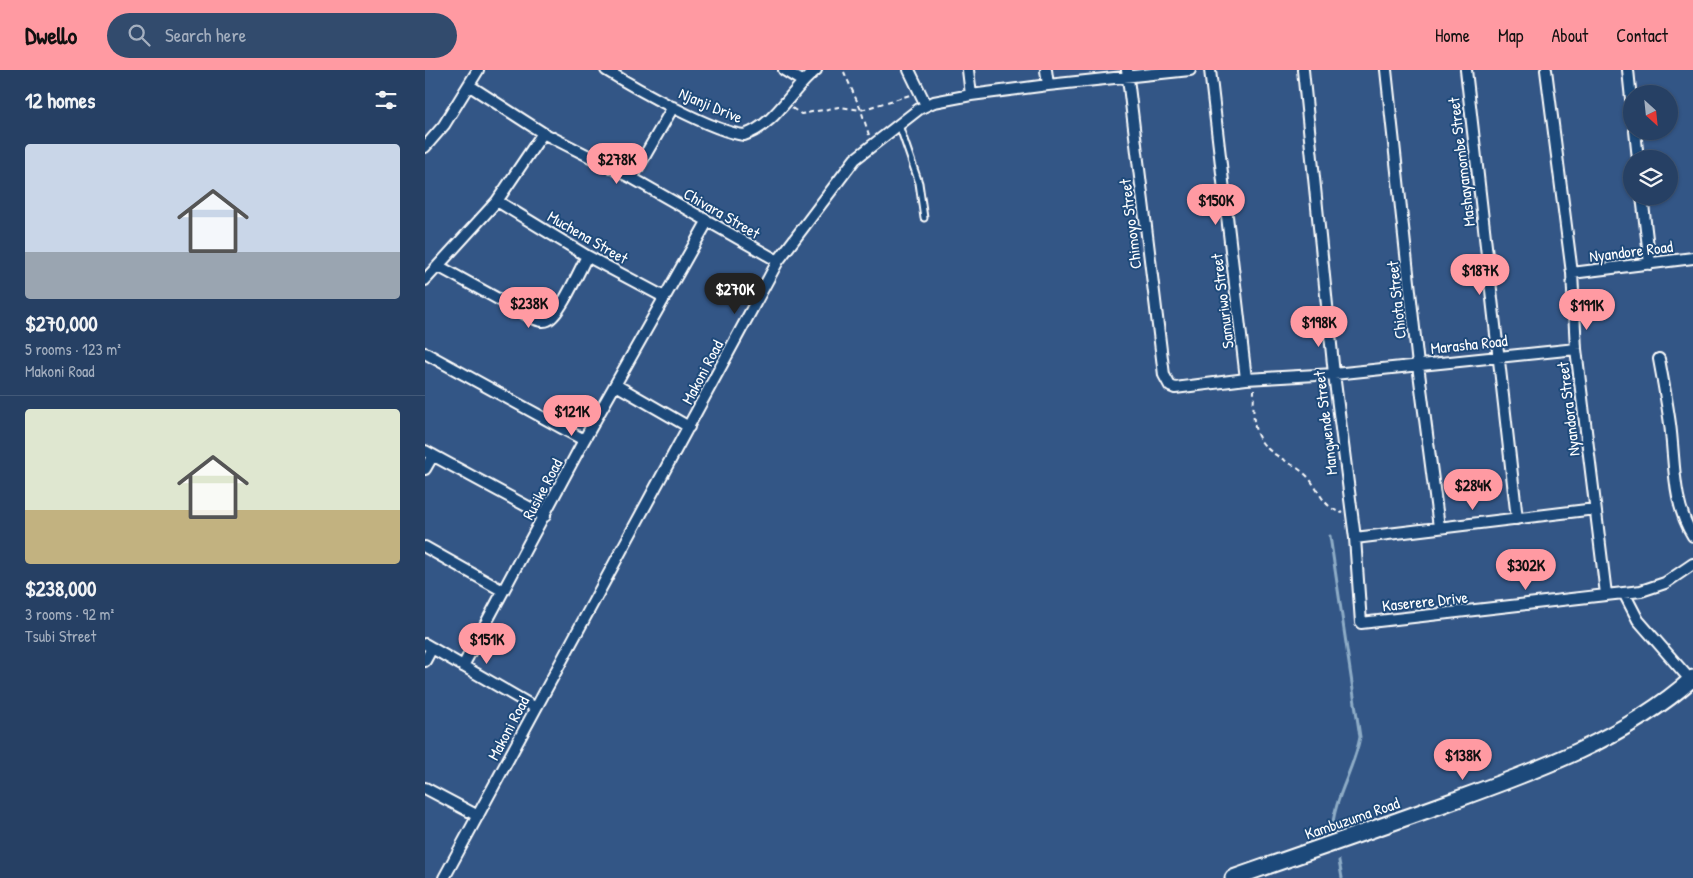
<!DOCTYPE html>
<html lang="en">
<head>
<meta charset="utf-8">
<style>
  :root { --surface:#264064; --page:#324b6d; --text:#f1f3f6; --muted:#a4afbf; --line:#425978; --accent:#ff9aa2 }
  body { margin:0; font-family:"Patrick Hand",sans-serif; background:var(--page); color:var(--text); height:100vh; display:flex; flex-direction:column; font-size:19px; white-space:nowrap }
  * { box-sizing:border-box; margin:0 }
  p { font-size:16px; color:var(--muted) }
  .icon { flex:none; width:28px; height:28px; fill:none; stroke:currentColor; stroke-width:2; stroke-linecap:round; stroke-linejoin:round }
  .map { position:relative; flex:1; overflow:hidden }
  .side { display:flex; flex-direction:column; background:var(--surface); width:425px }
  .side>* { flex:none }
  .needle { width:32px; rotate:153deg }
  .buttons { position:absolute; left:1198px; top:15px; display:grid; gap:10px }
  .buttons a { display:grid; place-items:center; width:55px; height:55px; border-radius:50%; background:var(--surface); box-shadow:0 1px 4px #0004,0 0 0 1px var(--line); font-size:25px }
  .price { position:absolute; translate:-50% -42px; padding:0 11px; border-radius:18px; background:var(--accent); color:#111; font-size:16px; line-height:32px; filter:drop-shadow(0 1px 2px #0008) }
  .price::after { content:''; position:absolute; left:50%; top:30px; width:15px; height:11px; margin-left:-8px; background:inherit; clip-path:polygon(0 0,100% 0,50% 100%) }
  .price.current { background:#222; color:#fff }
  ul { padding:0; list-style:none }
  li { display:grid; align-content:center; gap:10px; height:265px; padding:0 25px }
  li+li { border-top:1px solid var(--line) }
  li span { display:grid; place-items:center; height:155px; border-radius:5px; color:#555 }
  li>.icon { margin-inline-start:auto }
  span .icon { width:90px; height:90px; fill:#fffc; stroke-width:1 }
  li b { font-size:21px }
  h2 { display:flex; justify-content:space-between; align-items:center; height:60px; padding:0 25px; font-size:21px }
  header { display:flex; align-items:center; gap:30px; box-sizing:border-box; height:70px; padding:0 25px; background:var(--accent); color:#111 }
  header strong { font-size:24px }
  nav { display:flex; gap:28px; margin-inline-start:auto; font-size:18px }
  .search { width:350px; height:45px; background:var(--page); display:flex; align-items:center; gap:12px; box-sizing:border-box; padding:0 18px; border-radius:28px; color:var(--muted); font-size:19px }
  main { display:flex; flex:1; min-height:0 }
  .map>svg:first-child { display:block }
  .lines { fill:none; stroke-linecap:round; stroke-linejoin:round }
  .stream { stroke:#8eacc6; stroke-width:3 }
  .service-casing { stroke:#fff; stroke-width:9 }
  .minor-casing { stroke:#fff; stroke-width:14 }
  .secondary-casing { stroke:#fff; stroke-width:19 }
  .path { stroke:#fff; stroke-width:2; stroke-dasharray:5 4; stroke-linecap:butt }
  .service { stroke:#1f4a7a; stroke-width:5 }
  .minor { stroke:#1f4a7a; stroke-width:10 }
  .secondary { stroke:#1f4a7a; stroke-width:15 }
  .labels { text-anchor:middle; stroke-width:4; stroke-linejoin:round; paint-order:stroke }
  .street-label { font-size:16px; fill:#fff; stroke:#1f4a7a }
</style>
</head>
<body>
<header>
<strong>Dwello</strong>
<div class="search"><svg class="icon" aria-label="search" viewBox="0 0 24 24"><circle cx="10" cy="10" r="6"/><path d="M15 15l6 6"/></svg>Search here</div>
<nav><a>Home</a><a>Map</a><a>About</a><a>Contact</a></nav>
</header>
<main>
<section class="side">
<h2>12 homes<svg class="icon" aria-label="filters" viewBox="0 0 24 24"><path d="M4 7h16M4 17h16"/><circle cx="9" cy="7" r="2"/><circle cx="15" cy="17" r="2"/></svg></h2>
<ul>
<li><span style="background:linear-gradient(#c9d6e8 70%,#9aa5b1 0)"><svg class="icon" aria-label="home" viewBox="0 0 24 24"><path d="M3 11l9-7 9 7M6 9v11h12V9"/></svg></span><div><b>$270,000</b><p>5 rooms · 123 m²</p><p>Makoni Road</p></div></li>
<li><span style="background:linear-gradient(#dfe7d0 65%,#c2b280 0)"><svg class="icon" aria-label="home" viewBox="0 0 24 24"><path d="M3 11l9-7 9 7M6 9v11h12V9"/></svg></span><div><b>$238,000</b><p>3 rooms · 92 m²</p><p>Tsubi Street</p></div></li>
</ul>
</section>
<div class="map">
<svg width="1268" height="808" viewBox="0 0 1268 808">
  <rect width="100%" height="100%" fill="#335686"/>
  <filter id="ink" filterUnits="userSpaceOnUse"><feTurbulence type="fractalNoise" baseFrequency=".02" numOctaves="2"/><feDisplacementMap in="SourceGraphic" scale="10" xChannelSelector="R" yChannelSelector="G"/><feConvolveMatrix kernelMatrix="1 2 1 2 8 2 1 2 1" color-interpolation-filters="sRGB"/></filter>
  <g filter="url(#ink)">
    <g class="lines">
      <path class="stream" d="M 905,466 L 935,667 C 929,700 908,729 907,763
        M 914,791 L 917,808"/>
      <defs>
        <path id="service" d="M 474,55 L 494,113 L 499,148"/>
        <path id="minor" d="M 181,0 C 210,18 288,62 319,65 C 351,55 366,19 391,0
          M 359,0 L 377,11
          M 484,0 L 501,35
          M 543,0 L 546,25
          M 621,0 L 623,15
          M 702,0 L 739,305 L 745,316 L 750,318 L 821,309 L 909,304 L 1151,279
          M 785,0 L 821,309
          M 878,0 L 909,304 L 930,468 L 936,553 L 1216,521 L 1240,513 L 1268,494
          M 961,0 L 993,295 L 1014,457
          M 1041,0 L 1092,449
          M 1121,0 L 1147,203 L 1151,279 L 1181,524
          M 1203,0 L 1206,29
          M 45,16 L 118,63 L 207,108 L 353,191
          M 1210,61 L 1213,89
          M 0,77 L 19,55 L 53,0
          M 207,108 L 248,37
          M 1217,126 L 1225,194
          M 72,131 L 162,186 L 239,227
          M 13,196 L 104,246 C 110,249 117,253 123,250 C 135,245 155,199 162,186
          M 1147,203 L 1268,188
          M 0,210 L 72,131 L 118,63
          M 0,283 L 159,370
          M 1234,289 C 1238,311 1242,332 1245,354 C 1250,391 1247,433 1268,466
          M 191,315 L 264,357
          M 0,381 L 120,446
          M 0,399 L 8,385
          M 930,468 L 1170,439
          M 0,477 L 78,521
          M 1199,523 L 1213,550 L 1268,613
          M 0,574 L 111,638
          M 0,591 L 7,578
          M 38,596 L 159,370 L 282,152
          M 0,718 L 53,746
          M 19,808 L 353,191 L 430,89 L 494,39 L 509,32 L 546,25 L 623,15 L 765,0"/>
        <path id="secondary" d="M 808,808 C 882,782 956,757 1030,730 C 1113,700 1201,668 1268,608"/>
      </defs>
      <use href="#service" class="service-casing"/>
      <use href="#minor" class="minor-casing"/>
      <use href="#secondary" class="secondary-casing"/>
      <path class="path" d="M 419,2 L 436,40 L 444,65
        M 367,38 L 376,44 L 414,37 L 436,40 L 485,25
        M 829,319 C 829,335 826,354 834,368 C 845,387 867,391 882,406 C 894,419 898,439 918,443"/>
      <use href="#service" class="service"/>
      <use href="#minor" class="minor"/>
      <use href="#secondary" class="secondary"/>
    </g>
  </g>
  <g class="labels">
    <g class="street-label">
      <text transform="translate(286 35) rotate(23)" y="6">Njanji Drive</text>
      <text transform="translate(1036 92) rotate(-97)" y="6">Mashayamombe Street</text>
      <text transform="translate(297 143) rotate(30)" y="6">Chivara Street</text>
      <text transform="translate(705 154) rotate(-97)" y="6">Chimoyo Street</text>
      <text transform="translate(163 167) rotate(30)" y="6">Muchena Street</text>
      <text transform="translate(1206 181) rotate(-7)" y="6">Nyandore Road</text>
      <text transform="translate(971 230) rotate(-96)" y="6">Chiota Street</text>
      <text transform="translate(797 231) rotate(-97)" y="6">Samuriwo Street</text>
      <text transform="translate(1044 274) rotate(-6)" y="6">Marasha Road</text>
      <text transform="translate(277 302) rotate(-62)" y="6">Makoni Road</text>
      <text transform="translate(1143 339) rotate(-97)" y="6">Nyandora Street</text>
      <text transform="translate(900 353) rotate(-97)" y="6">Mangwende Street</text>
      <text transform="translate(117 419) rotate(-62)" y="6">Rusike Road</text>
      <text transform="translate(1000 531) rotate(-6)" y="6">Kaserere Drive</text>
      <text transform="translate(83 658) rotate(-62)" y="6">Makoni Road</text>
      <text transform="translate(927 748) rotate(-19)" y="6">Kambuzuma Road</text>
    </g>
  </g>
</svg>
<div class="buttons">
<a><svg class="needle" viewBox="-14 -14 28 28"><path d="M0-13l5 13h-10z" fill="#e53935"/><path d="M0 13l5-13h-10z" fill="#a4afbf"/></svg></a>
<a><svg class="icon" aria-label="layers" viewBox="0 0 24 24"><path d="M12 4l9 5-9 5-9-5zM3 14l9 5 9-5"/></svg></a>
</div>
<b class="price" style="left:192px;top:115px">$278K</b>
<b class="price" style="left:791px;top:156px">$150K</b>
<b class="price" style="left:1055px;top:226px">$187K</b>
<b class="price current" style="left:310px;top:245px">$270K</b>
<b class="price" style="left:104px;top:259px">$238K</b>
<b class="price" style="left:1162px;top:261px">$191K</b>
<b class="price" style="left:894px;top:278px">$198K</b>
<b class="price" style="left:147px;top:367px">$121K</b>
<b class="price" style="left:1048px;top:441px">$284K</b>
<b class="price" style="left:1101px;top:521px">$302K</b>
<b class="price" style="left:62px;top:595px">$151K</b>
<b class="price" style="left:1038px;top:711px">$138K</b>
</div>
</main>
</body>
</html>
